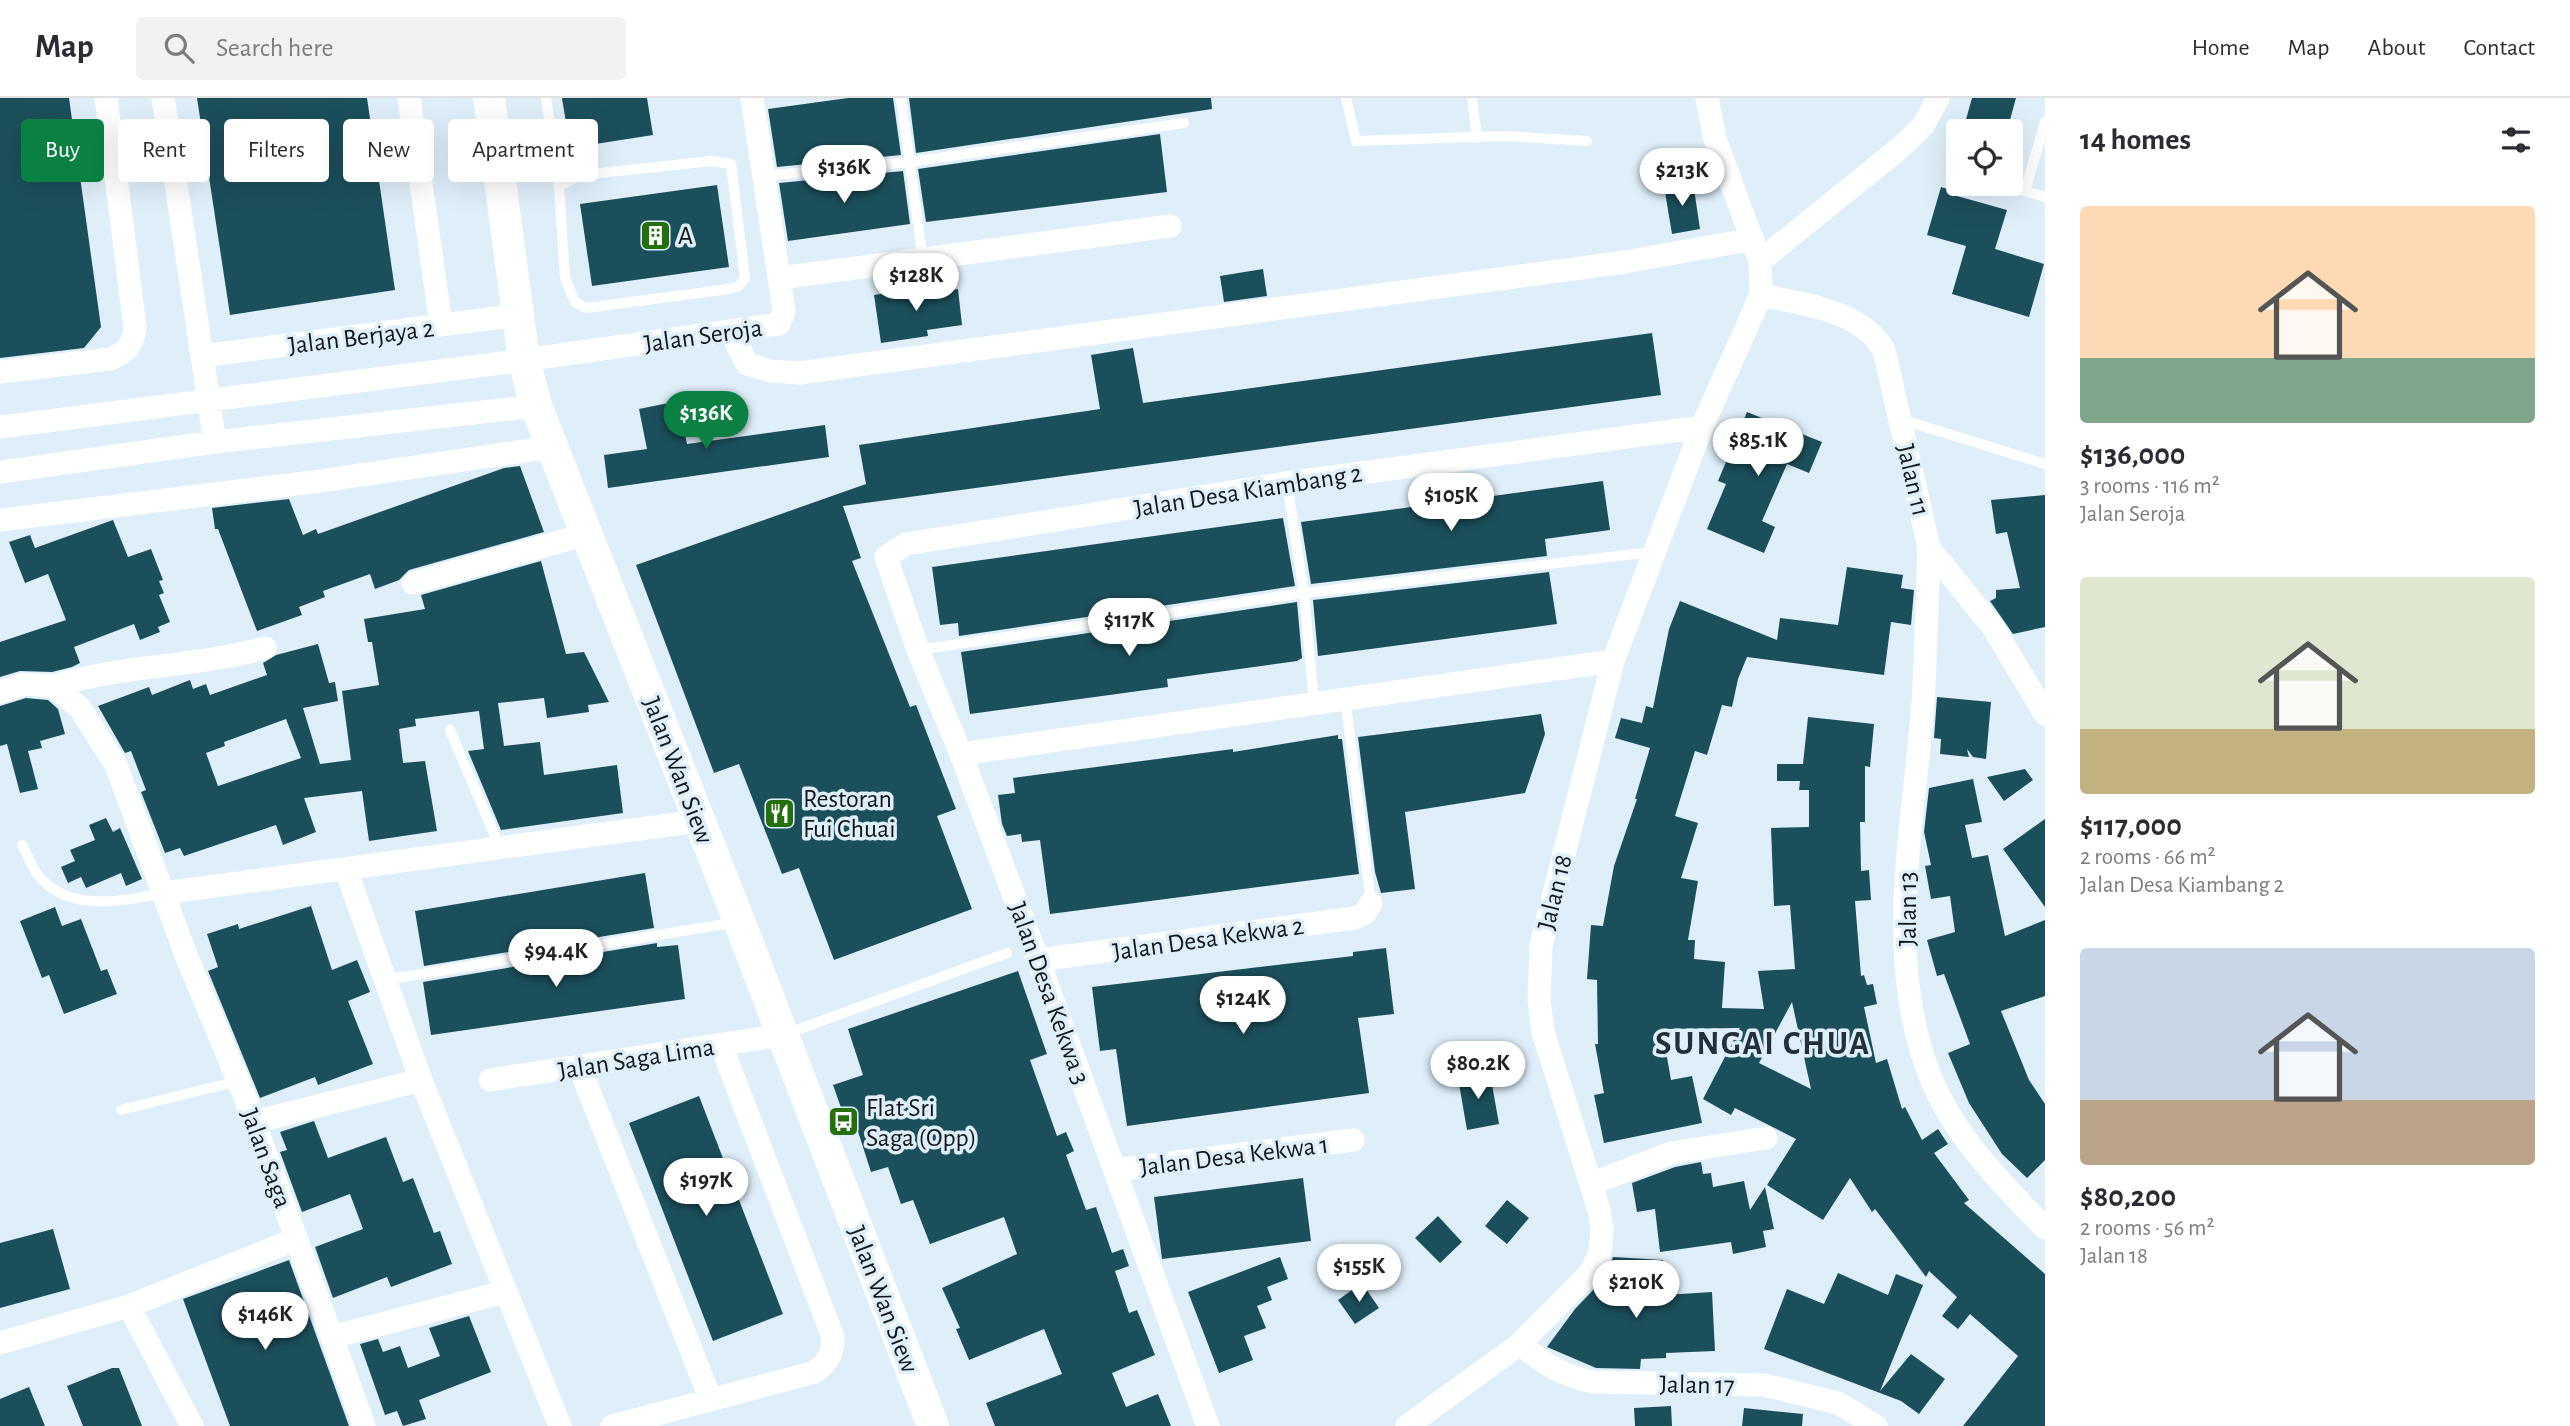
<!DOCTYPE html>
<html lang="en">
<head>
<meta charset="utf-8">
<style>
  :root { --surface:#fff; --page:#f2f2f3; --text:#2b2b33; --muted:#7c7c81; --line:#e1e1e2; --accent:#0b8043 }
  body { margin:0; font-family:"Alegreya Sans",sans-serif; background:var(--page); color:var(--text); height:100vh; display:flex; flex-direction:column; font-size:26px; white-space:nowrap }
  * { box-sizing:border-box; margin:0 }
  p { font-size:23px; color:var(--muted) }
  .icon { flex:none; width:38px; height:38px; fill:none; stroke:currentColor; stroke-width:2; stroke-linecap:round; stroke-linejoin:round }
  .map { position:relative; flex:1; overflow:hidden }
  .drawer { display:flex; flex-direction:column; background:var(--surface); width:525px }
  .drawer>* { flex:none }
  .top-card { position:absolute; left:21px; top:21px; width:665px; height:63px; display:flex; gap:14px }
  .fabs { position:absolute; left:1946px; top:21px; display:grid; gap:14px }
  .fabs a { display:grid; place-items:center; width:77px; height:77px; border-radius:7px; background:var(--surface); box-shadow:0 7px 28px #0002; font-size:35px }
  .price { position:absolute; translate:-50% -60px; padding:0 16px; border-radius:24px; background:#fff; color:#222; font-size:23px; line-height:46px; filter:drop-shadow(0 2px 4px #0008) }
  .price::after { content:''; position:absolute; left:50%; top:42px; width:21px; height:16px; margin-left:-10px; background:inherit; clip-path:polygon(0 0,100% 0,50% 100%) }
  .price.on { background:var(--accent); color:#fff }
  ul { padding:0; list-style:none }
  li { display:grid; align-content:center; gap:14px; height:371px; padding:0 35px }
  li span { display:grid; place-items:center; height:217px; border-radius:7px; color:#555 }
  li>.icon { margin-inline-start:auto }
  span .icon { width:126px; height:126px; fill:#fffc; stroke-width:1 }
  li b { font-size:30px }
  h2 { display:flex; justify-content:space-between; align-items:center; height:84px; padding:0 35px; font-size:30px }
  .chip { padding:0 24px; border-radius:7px; background:var(--surface); box-shadow:0 7px 28px #0002; font-size:24px; line-height:63px }
  .chip.on { background:var(--accent); color:#fff }
  header { display:flex; align-items:center; gap:42px; box-sizing:border-box; height:98px; padding:0 35px; background:var(--surface); border-bottom:2px solid var(--line) }
  header strong { font-size:33px }
  nav { display:flex; gap:38px; margin-inline-start:auto; font-size:24px }
  .search { width:490px; height:63px; background:var(--page); display:flex; align-items:center; gap:18px; box-sizing:border-box; padding:0 24px; border-radius:7px; color:var(--muted); font-size:26px }
  main { display:flex; flex:1; min-height:0 }
  .map>svg:first-child { display:block }
  .building { fill:#1c4f5c; fill-rule:evenodd }
  .lines { fill:none; stroke-linecap:round; stroke-linejoin:round }
  .lane { stroke:#fff; stroke-width:10 }
  .street { stroke:#fff; stroke-width:23 }
  .secondary { stroke:#fff; stroke-width:32 }
  .labels { text-anchor:middle; stroke-width:7; stroke-linejoin:round; paint-order:stroke }
  .poi-label { font-size:26px; fill:#12171b; stroke:#dfeffa; text-anchor:start }
  .street-label { font-size:26px; fill:#12171b; stroke:#dfeffa }
  .district-label { font-size:33px; font-weight:bold; letter-spacing:2px; fill:#233039; stroke:#dfeffa }
</style>
</head>
<body>
<header>
<strong>Map</strong>
<div class="search"><svg class="icon" aria-label="search" viewBox="0 0 24 24"><circle cx="10" cy="10" r="6"/><path d="M15 15l6 6"/></svg>Search here</div>
<nav><a>Home</a><a>Map</a><a>About</a><a>Contact</a></nav>
</header>
<main>
<div class="map">
<svg width="2045" height="1328" viewBox="0 0 2045 1328">
  <rect width="100%" height="100%" fill="#dfeffa"/>
  <path class="building" d="M 0,0 L 69,0 L 101,229 L 84,250 L 0,260 Z
    M 197,0 L 367,0 L 395,192 L 230,217 Z
    M 562,0 L 647,0 L 653,37 L 570,50 Z
    M 848,0 L 893,0 L 901,57 L 777,69 L 768,11 Z
    M 909,0 L 1211,0 L 1212,11 L 916,55 Z
    M 1972,0 L 2016,0 L 2007,33 L 1965,25 Z
    M 1160,36 L 1167,94 L 926,124 L 918,71 Z
    M 903,73 L 910,126 L 788,143 L 779,85 Z
    M 1693,84 L 1700,131 L 1672,136 L 1664,88 Z
    M 717,87 L 729,169 L 592,188 L 580,106 Z
    M 1941,89 L 1958,94 L 1957,98 L 2007,112 L 1995,151 L 2044,166 L 2029,219 L 1952,196 L 1966,148 L 1927,137 Z
    M 1263,171 L 1267,198 L 1224,204 L 1220,178 Z
    M 922,190 L 922,196 L 958,191 L 962,227 L 927,232 L 928,238 L 881,245 L 874,197 Z
    M 1652,235 L 1661,297 L 843,408 L 861,460 L 852,463 L 910,609 L 916,607 L 956,711 L 937,718 L 972,811 L 834,862 L 799,770 L 782,776 L 739,666 L 714,675 L 636,467 L 866,386 L 859,347 L 1100,311 L 1091,257 L 1133,250 L 1143,305 Z
    M 678,303 L 687,346 L 825,327 L 829,359 L 608,390 L 604,357 L 647,351 L 639,311 Z
    M 1747,314 L 1822,344 L 1809,375 L 1787,366 L 1762,423 L 1775,429 L 1764,455 L 1707,431 L 1726,386 L 1718,383 Z
    M 520,368 L 544,434 L 409,472 L 399,482 L 375,491 L 370,476 L 323,493 L 325,499 L 299,509 L 302,517 L 257,533 L 218,431 L 215,431 L 212,410 L 289,401 L 303,437 L 316,431 L 318,436 L 504,370 Z
    M 1603,383 L 1610,432 L 1545,441 L 1547,458 L 1311,486 L 1301,424 Z
    M 2045,397 L 2045,529 L 2013,536 L 1990,503 L 1996,500 L 1996,492 L 2020,490 L 2007,434 L 1996,436 L 1991,402 Z
    M 1283,420 L 1295,488 L 959,538 L 958,525 L 940,527 L 932,469 Z
    M 113,422 L 128,459 L 151,451 L 163,482 L 159,483 L 164,495 L 159,497 L 170,524 L 158,529 L 160,534 L 140,542 L 134,526 L 74,549 L 80,565 L 72,569 L 52,574 L 20,573 L 0,579 L 0,544 L 66,522 L 48,476 L 25,485 L 9,444 L 30,437 L 35,450 Z
    M 541,463 L 566,556 L 584,554 L 609,604 L 588,607 L 589,614 L 547,620 L 544,600 L 498,605 L 504,648 L 540,644 L 544,677 L 617,667 L 623,715 L 501,732 L 468,653 L 484,651 L 479,613 L 415,621 L 416,628 L 399,631 L 403,665 L 425,663 L 437,733 L 369,743 L 362,693 L 304,700 L 316,734 L 283,747 L 276,727 L 184,758 L 180,750 L 165,755 L 141,694 L 146,692 L 131,653 L 125,655 L 98,608 L 149,589 L 152,597 L 190,582 L 193,591 L 206,586 L 210,597 L 267,577 L 263,565 L 276,557 L 318,546 L 329,585 L 335,584 L 338,603 L 303,610 L 320,666 L 351,662 L 342,593 L 379,587 L 372,544 L 368,544 L 364,521 L 425,511 L 421,497 ZM 286,621 L 301,660 L 218,688 L 206,655 L 225,648 L 224,644 Z
    M 1847,469 L 1903,477 L 1901,490 L 1914,492 L 1911,527 L 1891,524 L 1884,577 L 1747,559 L 1738,581 L 1732,609 L 1722,607 L 1707,657 L 1695,653 L 1675,718 L 1698,725 L 1681,780 L 1698,783 L 1688,842 L 1695,842 L 1694,861 L 1725,864 L 1722,910 L 1764,911 L 1758,873 L 1795,871 L 1790,807 L 1774,808 L 1771,730 L 1809,729 L 1809,692 L 1799,692 L 1800,683 L 1777,683 L 1777,666 L 1803,666 L 1808,619 L 1874,626 L 1870,669 L 1865,668 L 1865,724 L 1860,724 L 1861,773 L 1869,772 L 1871,802 L 1855,803 L 1861,878 L 1864,877 L 1867,887 L 1873,886 L 1877,906 L 1864,909 L 1876,965 L 1887,961 L 1902,1011 L 1905,1009 L 1922,1042 L 1938,1031 L 1948,1046 L 1934,1055 L 1969,1102 L 1964,1105 L 2045,1176 L 2045,1328 L 1963,1328 L 2018,1258 L 1970,1216 L 1958,1231 L 1942,1218 L 1957,1199 L 1929,1173 L 1926,1179 L 1875,1111 L 1872,1114 L 1850,1080 L 1823,1122 L 1767,1087 L 1796,1041 L 1735,1010 L 1731,1017 L 1703,1001 L 1740,930 L 1662,931 L 1671,982 L 1692,978 L 1702,1025 L 1604,1045 L 1594,997 L 1604,995 L 1595,946 L 1598,946 L 1597,882 L 1587,881 L 1591,827 L 1603,828 L 1614,768 L 1637,701 L 1635,701 L 1650,650 L 1615,640 L 1621,620 L 1642,625 L 1646,608 L 1653,610 L 1669,531 L 1680,503 L 1777,542 L 1780,520 L 1838,527 ZM 1792,904 L 1811,991 L 1759,965 Z
    M 1549,474 L 1557,526 L 1318,558 L 1313,502 Z
    M 1297,504 L 1302,560 L 1297,563 L 1167,581 L 1168,589 L 970,616 L 961,554 Z
    M 1937,599 L 1991,604 L 1986,661 L 1973,659 L 1967,651 L 1969,659 L 1940,656 L 1941,641 L 1934,640 Z
    M 26,600 L 48,602 L 58,611 L 65,636 L 40,643 L 42,650 L 28,653 L 38,691 L 20,695 L 7,646 L 0,648 L 0,608 Z
    M 1541,616 L 1545,636 L 1525,695 L 1405,714 L 1415,791 L 1381,795 L 1375,774 L 1358,639 Z
    M 1338,637 L 1338,641 L 1342,641 L 1359,776 L 1050,816 L 1040,742 L 1022,744 L 1021,736 L 1007,738 L 1002,726 L 998,697 L 1015,695 L 1013,680 L 1233,651 L 1233,654 Z
    M 2025,671 L 2033,682 L 2004,703 L 1987,679 Z
    M 1973,681 L 1982,724 L 1965,727 L 1972,760 L 1988,757 L 2005,838 L 2045,822 L 2045,898 L 2001,913 L 2029,982 L 2045,1006 L 2045,1062 L 2027,1080 L 2002,1056 L 1969,1005 L 1948,955 L 1970,946 L 1944,876 L 1937,878 L 1927,842 L 1955,834 L 1950,798 L 1931,801 L 1925,768 L 1931,767 L 1924,734 L 1929,690 Z
    M 106,720 L 113,734 L 120,730 L 142,781 L 126,788 L 121,775 L 86,790 L 81,779 L 68,785 L 61,769 L 75,763 L 70,752 L 95,742 L 89,727 Z
    M 2045,721 L 2045,809 L 2003,751 Z
    M 645,775 L 654,830 L 424,868 L 415,813 Z
    M 311,808 L 332,872 L 357,862 L 370,894 L 348,903 L 373,966 L 318,987 L 315,979 L 260,1000 L 208,873 L 218,869 L 207,836 L 238,826 L 239,831 Z
    M 55,809 L 62,828 L 81,821 L 101,873 L 107,871 L 117,896 L 64,916 L 49,877 L 42,880 L 20,823 Z
    M 657,845 L 657,849 L 678,847 L 685,901 L 431,937 L 423,884 Z
    M 1386,850 L 1394,916 L 1358,920 L 1369,995 L 1127,1028 L 1116,951 L 1100,953 L 1092,889 L 1353,858 L 1353,854 Z
    M 1018,873 L 1047,956 L 1030,962 L 1057,1038 L 1066,1034 L 1074,1053 L 1066,1057 L 1086,1112 L 1096,1109 L 1112,1155 L 1123,1151 L 1129,1168 L 1115,1173 L 1129,1215 L 1137,1212 L 1155,1257 L 1112,1275 L 1126,1309 L 1158,1296 L 1171,1328 L 995,1328 L 986,1305 L 1062,1276 L 1044,1231 L 969,1262 L 956,1231 L 960,1230 L 942,1190 L 1017,1156 L 1004,1119 L 930,1146 L 913,1102 L 901,1106 L 888,1069 L 871,1074 L 854,1021 L 846,1024 L 833,987 L 863,977 L 848,931 Z
    M 1490,975 L 1499,1026 L 1467,1032 L 1458,980 Z
    M 699,998 L 783,1216 L 713,1243 L 629,1025 Z
    M 314,1023 L 328,1060 L 386,1039 L 403,1084 L 413,1080 L 434,1135 L 440,1133 L 452,1166 L 391,1189 L 387,1179 L 333,1200 L 315,1149 L 363,1131 L 350,1096 L 302,1114 L 280,1054 L 287,1052 L 280,1034 Z
    M 1701,1064 L 1703,1076 L 1711,1075 L 1713,1089 L 1744,1083 L 1750,1112 L 1765,1089 L 1774,1131 L 1763,1133 L 1766,1149 L 1733,1156 L 1731,1144 L 1660,1154 L 1655,1111 L 1637,1114 L 1632,1085 L 1675,1069 Z
    M 1303,1080 L 1311,1143 L 1162,1161 L 1154,1099 Z
    M 1507,1102 L 1529,1120 L 1507,1146 L 1485,1128 Z
    M 1438,1118 L 1462,1144 L 1440,1165 L 1415,1140 Z
    M 53,1131 L 70,1191 L 0,1210 L 0,1145 Z
    M 1280,1159 L 1288,1181 L 1267,1189 L 1272,1202 L 1257,1208 L 1266,1230 L 1244,1238 L 1253,1262 L 1219,1275 L 1188,1194 Z
    M 1613,1159 L 1663,1162 L 1664,1197 L 1712,1194 L 1715,1253 L 1666,1255 L 1666,1260 L 1641,1261 L 1640,1271 L 1596,1270 L 1547,1249 L 1575,1211 L 1594,1191 L 1601,1192 Z
    M 289,1162 L 349,1328 L 230,1328 L 183,1201 Z
    M 1838,1175 L 1888,1197 L 1896,1176 L 1923,1187 L 1880,1293 L 1911,1256 L 1945,1281 L 1919,1316 L 1901,1303 L 1764,1251 L 1787,1191 L 1824,1206 Z
    M 1362,1185 L 1379,1210 L 1355,1226 L 1338,1202 Z
    M 469,1218 L 491,1274 L 419,1302 L 426,1321 L 403,1328 L 397,1313 L 385,1317 L 360,1246 L 378,1241 L 383,1254 L 400,1248 L 408,1270 L 440,1258 L 429,1230 Z
    M 112,1270 L 119,1270 L 142,1328 L 83,1328 L 67,1288 Z
    M 29,1289 L 45,1328 L 0,1328 L 0,1301 Z
    M 1671,1308 L 1672,1328 L 1635,1328 L 1634,1310 Z
    M 1744,1310 L 1803,1316 L 1802,1328 L 1742,1328 Z"/>
  <g class="lines">
    <path class="lane" d="M 546,0 L 559,88 L 565,180 L 575,204 L 586,210 L 729,191 L 739,188 L 745,180 L 731,66 L 712,63 L 581,77 L 559,88
      M 901,0 L 923,163
      M 1346,0 L 1356,43 L 1504,38 L 1587,43
      M 1472,0 L 1477,40
      M 765,78 L 909,64 L 1184,25
      M 2001,86 L 2045,99
      M 2025,93 L 2045,24
      M 1900,321 L 2045,366
      M 1287,385 L 1304,495 L 1314,605
      M 918,552 L 1304,495 L 1652,454
      M 1345,600 L 1371,805
      M 450,632 L 500,750
      M 22,747 C 28,757 33,773 41,781 C 73,814 123,803 163,795
      M 385,882 L 737,824
      M 786,936 L 1007,855
      M 121,1012 L 238,983"/>
    <path class="street" d="M 163,0 L 215,344
      M 409,0 L 441,227
      M 1760,163 L 1900,50 L 1923,28 L 1938,0
      M 780,180 L 1170,128
      M 1761,197 C 1803,206 1861,212 1884,252 L 1929,450 L 1993,529 L 2045,616
      M 731,234 L 747,266 L 771,273 L 799,275 L 1625,164 L 1753,141
      M 202,258 L 519,217
      M 0,274 L 110,261 C 127,254 133,247 135,229 L 106,0
      M 0,329 L 524,262 L 779,226 L 784,213 L 752,0
      M 0,374 L 215,344 L 536,308
      M 0,422 L 320,383 L 551,349
      M 1929,450 C 1927,501 1926,553 1923,604 C 1914,728 1883,859 1930,978 C 1954,1038 2001,1085 2045,1130
      M 413,485 L 587,436
      M 53,588 C 122,567 196,569 265,550
      M 0,594 L 24,586 L 53,588 L 80,610 L 116,667 L 186,857 L 245,999 L 364,1328
      M 961,656 L 1613,563
      M 346,772 L 421,982 L 560,1328
      M 163,795 L 699,723
      M 1038,862 L 1355,820 L 1365,815 L 1371,805
      M 579,968 L 710,1300
      M 490,982 L 782,937
      M 254,1024 L 421,982
      M 1115,1072 L 1353,1042
      M 1591,1086 L 1671,1055 L 1766,1040
      M 129,1208 L 192,1328
      M 332,1239 L 504,1194
      M 0,1245 L 129,1208 L 296,1141
      M 1520,1246 C 1544,1266 1563,1278 1593,1284 L 1764,1287 L 1838,1305 L 1876,1328
      M 612,1328 L 815,1274 C 828,1264 833,1256 833,1239 L 721,947
      M 1208,1328 L 1038,862 L 961,656 L 918,552 L 886,459 L 906,446 L 1287,385 L 1702,329
      M 1407,1328 L 1520,1246 L 1590,1175 L 1600,1155 L 1602,1131 L 1599,1112 L 1543,934 L 1539,901 L 1541,847 L 1613,563 L 1702,329 L 1761,197 L 1760,163 L 1715,41 L 1707,0"/>
    <path class="secondary" d="M 489,0 L 524,262 L 536,308 L 739,823 L 933,1328"/>
  </g>
  <defs>
    <symbol id="building-square" viewBox="-11 -11 22 22"><rect x="-9" y="-9" width="18" height="18" rx="4" fill="#266f0e" stroke="#dfeffa"/><path d="M-4-6H4V6H1V3H-1V6H-4ZM-2.5-4.3h1.7v1.8h-1.7ZM.8-4.3h1.7v1.8H.8ZM-2.5-1h1.7V.8h-1.7ZM.8-1h1.7V.8H.8Z" fill="#fff"/></symbol>
    <symbol id="restaurant-square" viewBox="-11 -11 22 22"><rect x="-9" y="-9" width="18" height="18" rx="4" fill="#266f0e" stroke="#dfeffa"/><path d="M-5-6h1v4h1v-4h1v4h1v-4h1v5L-1.5 .5V6h-2V.5L-5-1ZM5-6V6H3V1.5H1.5Q1.5-4 5-6Z" fill="#fff"/></symbol>
    <symbol id="bus-square" viewBox="-11 -11 22 22"><rect x="-9" y="-9" width="18" height="18" rx="4" fill="#266f0e" stroke="#dfeffa"/><path d="M-5-6H5V4H4V6H2V4H-2V6H-4V4H-5ZM-3.5-4V0h7V-4ZM-3.5 1.2v1.5H-2V1.2ZM2 1.2v1.5H3.5V1.2Z" fill="#fff"/></symbol>
  </defs>
  <g fill-rule="evenodd">
    <use href="#building-square" x="638" y="120" width="35" height="35"/>
    <use href="#restaurant-square" x="762" y="698" width="35" height="35"/>
    <use href="#bus-square" x="826" y="1006" width="35" height="35"/>
  </g>
  <g class="labels">
    <g class="poi-label">
      <text x="678" y="146">A</text>
      <text x="803" y="709">Restoran<tspan x="803" dy="30">Fui Chuai</tspan></text>
      <text x="866" y="1018">Flat Sri<tspan x="866" dy="30">Saga (Opp)</tspan></text>
    </g>
    <g class="street-label">
      <text transform="translate(703 237) rotate(-8)" y="9">Jalan Seroja</text>
      <text transform="translate(361 238) rotate(-7)" y="9">Jalan Berjaya 2</text>
      <text transform="translate(1914 382) rotate(77)" y="9">Jalan 11</text>
      <text transform="translate(1248 392) rotate(-9)" y="9">Jalan Desa Kiambang 2</text>
      <text transform="translate(679 672) rotate(69)" y="9">Jalan Wan Siew</text>
      <text transform="translate(1554 794) rotate(-76)" y="9">Jalan 18</text>
      <text transform="translate(1907 811) rotate(-90)" y="9">Jalan 13</text>
      <text transform="translate(1208 840) rotate(-8)" y="9">Jalan Desa Kekwa 2</text>
      <text transform="translate(1050 895) rotate(70)" y="9">Jalan Desa Kekwa 3</text>
      <text transform="translate(636 960) rotate(-9)" y="9">Jalan Saga Lima</text>
      <text transform="translate(1234 1057) rotate(-7)" y="9">Jalan Desa Kekwa 1</text>
      <text transform="translate(267 1060) rotate(70)" y="9">Jalan Saga</text>
      <text transform="translate(884 1201) rotate(69)" y="9">Jalan Wan Siew</text>
      <text transform="translate(1697 1286) rotate(1)" y="9">Jalan 17</text>
    </g>
    <g class="district-label">
      <text x="1763" y="956">SUNGAI CHUA</text>
    </g>
  </g>
</svg>
<div class="fabs">
<a><svg class="icon" aria-label="locate" viewBox="0 0 24 24"><circle cx="12" cy="12" r="6"/><path d="M12 2v4M12 18v4M2 12h4M18 12h4"/></svg></a>
</div>
<b class="price" style="left:844px;top:107px">$136K</b>
<b class="price" style="left:1682px;top:110px">$213K</b>
<b class="price" style="left:916px;top:215px">$128K</b>
<b class="price on" style="left:706px;top:353px">$136K</b>
<b class="price" style="left:1758px;top:380px">$85.1K</b>
<b class="price" style="left:1451px;top:435px">$105K</b>
<b class="price" style="left:1129px;top:560px">$117K</b>
<b class="price" style="left:556px;top:891px">$94.4K</b>
<b class="price" style="left:1243px;top:938px">$124K</b>
<b class="price" style="left:1478px;top:1003px">$80.2K</b>
<b class="price" style="left:706px;top:1120px">$197K</b>
<b class="price" style="left:1359px;top:1206px">$155K</b>
<b class="price" style="left:1636px;top:1222px">$210K</b>
<b class="price" style="left:265px;top:1254px">$146K</b>
<div class="top-card">
<a class="chip on">Buy</a>
<a class="chip">Rent</a>
<a class="chip">Filters</a>
<a class="chip">New</a>
<a class="chip">Apartment</a>
</div>
</div>
<section class="drawer">
<h2>14 homes<svg class="icon" aria-label="filters" viewBox="0 0 24 24"><path d="M4 7h16M4 17h16"/><circle cx="9" cy="7" r="2"/><circle cx="15" cy="17" r="2"/></svg></h2>
<ul>
<li><span style="background:linear-gradient(#ffd9b3 70%,#7fa58c 0)"><svg class="icon" aria-label="home" viewBox="0 0 24 24"><path d="M3 11l9-7 9 7M6 9v11h12V9"/></svg></span><div><b>$136,000</b><p>3 rooms · 116 m²</p><p>Jalan Seroja</p></div></li>
<li><span style="background:linear-gradient(#dfe7d0 70%,#c2b280 0)"><svg class="icon" aria-label="home" viewBox="0 0 24 24"><path d="M3 11l9-7 9 7M6 9v11h12V9"/></svg></span><div><b>$117,000</b><p>2 rooms · 66 m²</p><p>Jalan Desa Kiambang 2</p></div></li>
<li><span style="background:linear-gradient(#c9d6e8 70%,#b9a48a 0)"><svg class="icon" aria-label="home" viewBox="0 0 24 24"><path d="M3 11l9-7 9 7M6 9v11h12V9"/></svg></span><div><b>$80,200</b><p>2 rooms · 56 m²</p><p>Jalan 18</p></div></li>
</ul>
</section>
</main>
</body>
</html>
